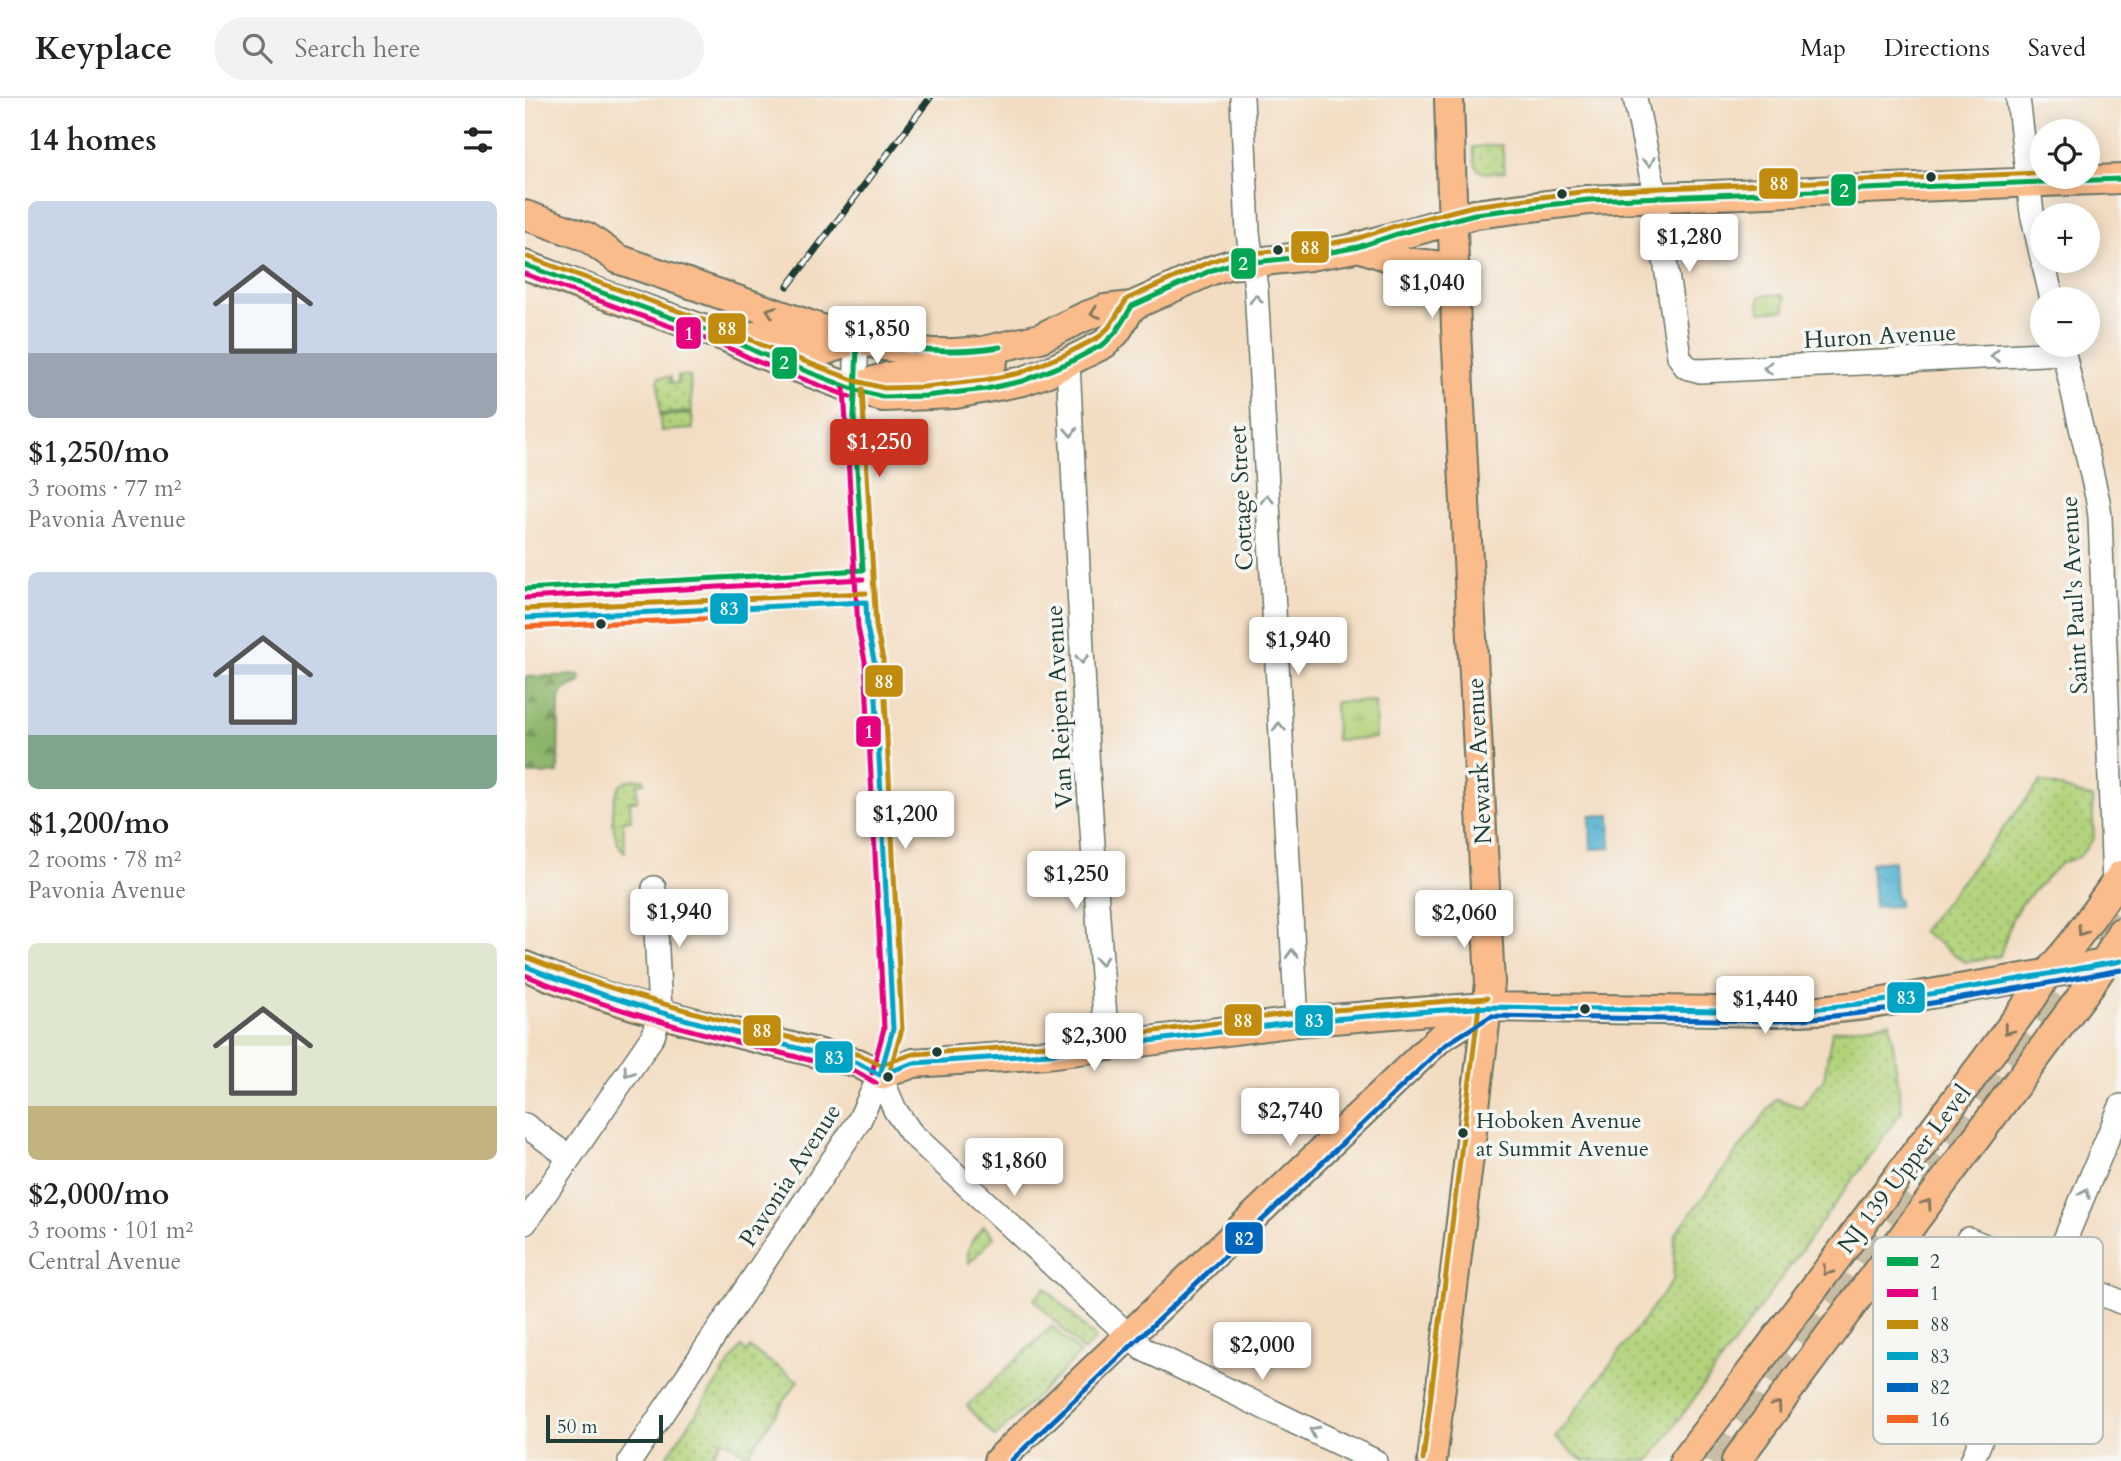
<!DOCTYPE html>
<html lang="en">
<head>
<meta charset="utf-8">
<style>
  :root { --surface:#fff; --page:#f2f2f2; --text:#222; --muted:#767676; --line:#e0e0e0; --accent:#c8321e }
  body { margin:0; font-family:Cardo,serif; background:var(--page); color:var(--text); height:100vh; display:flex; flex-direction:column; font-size:26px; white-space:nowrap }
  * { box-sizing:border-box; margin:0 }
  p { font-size:23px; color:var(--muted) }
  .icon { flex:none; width:38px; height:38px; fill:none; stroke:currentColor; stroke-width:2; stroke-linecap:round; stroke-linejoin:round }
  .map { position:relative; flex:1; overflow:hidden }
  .panel { display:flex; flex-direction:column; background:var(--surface); width:525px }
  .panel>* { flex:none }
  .buttons { position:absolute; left:1505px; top:21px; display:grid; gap:14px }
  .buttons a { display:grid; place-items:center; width:70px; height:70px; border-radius:50%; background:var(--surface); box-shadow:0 4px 18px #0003; font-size:35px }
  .scale { position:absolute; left:21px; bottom:18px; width:117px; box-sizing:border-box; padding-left:7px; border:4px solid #1f3d34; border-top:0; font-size:19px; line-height:24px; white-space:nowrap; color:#1f3d34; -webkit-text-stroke:5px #f6f6f2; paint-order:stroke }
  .price { position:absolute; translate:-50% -60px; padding:0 16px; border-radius:7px; background:#fff; color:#222; font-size:23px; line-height:46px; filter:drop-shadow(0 2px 4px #0008) }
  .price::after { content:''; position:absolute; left:50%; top:42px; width:21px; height:16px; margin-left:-10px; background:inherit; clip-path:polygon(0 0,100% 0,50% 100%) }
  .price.on { background:var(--accent); color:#fff }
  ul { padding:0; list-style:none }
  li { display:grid; align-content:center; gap:14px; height:371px; padding:0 28px }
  li span { display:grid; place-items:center; height:217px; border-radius:10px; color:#555 }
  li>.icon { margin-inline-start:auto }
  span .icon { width:126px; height:126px; fill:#fffc; stroke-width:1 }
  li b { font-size:30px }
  h2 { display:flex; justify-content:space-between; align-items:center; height:84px; padding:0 28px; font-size:30px }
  header { display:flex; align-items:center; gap:42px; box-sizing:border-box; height:98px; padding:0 35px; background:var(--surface); border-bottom:2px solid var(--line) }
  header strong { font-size:33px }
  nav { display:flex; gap:38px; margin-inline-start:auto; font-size:24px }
  .search { width:490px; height:63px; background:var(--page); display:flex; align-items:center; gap:18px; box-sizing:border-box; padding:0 24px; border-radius:38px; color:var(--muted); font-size:26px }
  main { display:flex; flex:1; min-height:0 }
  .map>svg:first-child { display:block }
  .grass { fill:url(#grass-dots); stroke:#688858; stroke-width:2 }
  .forest { fill:url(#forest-firs); stroke:#567950; stroke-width:2 }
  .park { fill:url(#park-tufts); stroke:#688858; stroke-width:2 }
  .garden { fill:#b2d37b; stroke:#688858; stroke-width:2 }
  .water { fill:url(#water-ripples); stroke:#387882; stroke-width:2 }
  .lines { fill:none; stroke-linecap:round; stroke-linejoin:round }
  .highway-tunnel { stroke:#c9bda6; stroke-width:33; stroke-dasharray:33 17; stroke-linecap:butt }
  .minor-casing { stroke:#697566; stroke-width:26 }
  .major-casing { stroke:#697566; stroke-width:32 }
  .minor { stroke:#fff; stroke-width:23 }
  .major { stroke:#fabc8b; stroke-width:28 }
  .rail-casing { stroke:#1f3d34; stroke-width:7 }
  .rail { stroke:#f6f6f2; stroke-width:4.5; stroke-dasharray:13; stroke-linecap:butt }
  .bus-1-casing { stroke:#f6f6f2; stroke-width:10 }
  .bus-2-casing { stroke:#f6f6f2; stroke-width:10 }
  .bus-3-casing { stroke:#f6f6f2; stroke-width:10 }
  .bus-4-casing { stroke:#f6f6f2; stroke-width:10 }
  .bus-5-casing { stroke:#f6f6f2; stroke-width:10 }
  .bus-6-casing { stroke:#f6f6f2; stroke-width:10 }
  .bus-1 { stroke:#00a651; stroke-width:5 }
  .bus-2 { stroke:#e5007d; stroke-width:5 }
  .bus-3 { stroke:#c18c0d; stroke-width:5 }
  .bus-4 { stroke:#02a4c6; stroke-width:5 }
  .bus-5 { stroke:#0065bd; stroke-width:5 }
  .bus-6 { stroke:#f26522; stroke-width:5 }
  .oneway { stroke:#8f9e9a }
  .oneway2 { stroke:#82765b }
  .bus-dot { fill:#1f3d34; stroke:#f6f6f2; stroke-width:2.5 }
  .labels { text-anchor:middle; stroke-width:7; stroke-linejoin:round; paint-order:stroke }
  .bus-label { font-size:22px; fill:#1f3d34; stroke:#f6f6f2; text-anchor:start }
  .street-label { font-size:24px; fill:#1f3d34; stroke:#f6f6f2 }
  .key { fill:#f6f6f2; stroke:#b6beb9; stroke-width:2 }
  .key-label { font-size:19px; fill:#1f3d34 }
  .line-badge { stroke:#f6f6f2; stroke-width:2.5 }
  .badge-label { font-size:19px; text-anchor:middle; font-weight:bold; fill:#fff }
</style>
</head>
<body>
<header>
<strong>Keyplace</strong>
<div class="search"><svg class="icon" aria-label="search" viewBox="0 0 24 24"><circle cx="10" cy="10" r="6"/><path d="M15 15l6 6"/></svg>Search here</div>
<nav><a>Map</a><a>Directions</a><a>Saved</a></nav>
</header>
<main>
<section class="panel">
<h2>14 homes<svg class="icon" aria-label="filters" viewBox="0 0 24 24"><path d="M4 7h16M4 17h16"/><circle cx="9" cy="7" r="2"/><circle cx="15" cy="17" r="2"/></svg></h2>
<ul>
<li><span style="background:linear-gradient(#c9d6e8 70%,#9aa5b1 0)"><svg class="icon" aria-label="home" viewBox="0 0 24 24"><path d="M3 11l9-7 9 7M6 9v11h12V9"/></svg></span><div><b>$1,250/mo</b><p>3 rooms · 77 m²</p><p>Pavonia Avenue</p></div></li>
<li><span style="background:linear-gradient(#c9d6e8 75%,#7fa58c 0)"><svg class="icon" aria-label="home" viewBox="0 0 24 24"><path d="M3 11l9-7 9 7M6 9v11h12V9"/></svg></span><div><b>$1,200/mo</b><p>2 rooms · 78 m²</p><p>Pavonia Avenue</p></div></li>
<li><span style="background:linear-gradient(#dfe7d0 75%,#c2b280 0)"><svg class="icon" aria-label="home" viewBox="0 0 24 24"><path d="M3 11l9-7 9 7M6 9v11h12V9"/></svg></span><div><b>$2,000/mo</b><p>3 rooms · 101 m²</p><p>Central Avenue</p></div></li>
</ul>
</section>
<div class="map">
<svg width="1596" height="1363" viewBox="0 0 1596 1363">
  <defs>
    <pattern id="grass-dots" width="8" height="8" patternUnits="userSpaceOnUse" patternTransform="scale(1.75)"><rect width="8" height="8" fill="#b2d37b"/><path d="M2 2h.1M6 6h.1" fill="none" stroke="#90ac66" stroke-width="1.8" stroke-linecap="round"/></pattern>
    <pattern id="forest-firs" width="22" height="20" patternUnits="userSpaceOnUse" patternTransform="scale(1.75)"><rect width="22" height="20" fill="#8db56b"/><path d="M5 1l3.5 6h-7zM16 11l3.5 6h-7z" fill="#739459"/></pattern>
    <pattern id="park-tufts" width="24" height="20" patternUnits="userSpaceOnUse" patternTransform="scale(1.75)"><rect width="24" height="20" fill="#b2d37b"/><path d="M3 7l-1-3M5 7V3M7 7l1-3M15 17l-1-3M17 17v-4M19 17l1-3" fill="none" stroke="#90ac66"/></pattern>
    <pattern id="water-ripples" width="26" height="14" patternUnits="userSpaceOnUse" patternTransform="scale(1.75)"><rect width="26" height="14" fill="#52b2d1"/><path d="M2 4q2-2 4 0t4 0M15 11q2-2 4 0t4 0" fill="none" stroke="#4392aa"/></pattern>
  </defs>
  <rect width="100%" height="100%" fill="#f6f6f2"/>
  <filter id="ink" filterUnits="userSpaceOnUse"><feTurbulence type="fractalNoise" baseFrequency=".0143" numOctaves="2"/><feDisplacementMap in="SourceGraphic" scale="14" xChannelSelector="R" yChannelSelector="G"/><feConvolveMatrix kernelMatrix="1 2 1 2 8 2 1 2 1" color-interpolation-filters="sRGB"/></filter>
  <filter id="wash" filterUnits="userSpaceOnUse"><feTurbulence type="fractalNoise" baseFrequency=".00686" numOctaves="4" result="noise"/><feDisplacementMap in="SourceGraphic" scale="28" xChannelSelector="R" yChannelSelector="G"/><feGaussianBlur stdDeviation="1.57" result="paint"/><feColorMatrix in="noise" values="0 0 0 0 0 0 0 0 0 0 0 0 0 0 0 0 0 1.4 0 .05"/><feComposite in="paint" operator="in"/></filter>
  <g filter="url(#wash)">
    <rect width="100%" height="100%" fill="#f3ddc2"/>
    <path class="grass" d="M 977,47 L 980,74 C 953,76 950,77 948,49 Z
      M 153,278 L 165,278 L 167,314 L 135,316 L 133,279 L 146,279 L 146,285 L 153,285 Z
      M 167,316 L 168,331 L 136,333 L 135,318 Z
      M 119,681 L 120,685 L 112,686 L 112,703 L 105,703 L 106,722 L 98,723 L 100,754 C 85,745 84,697 97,686 C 104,681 112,681 119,681 Z
      M 1516,683 L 1567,700 L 1569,740 L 1554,759 L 1536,765 L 1498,804 L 1487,821 L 1475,858 L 1440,864 L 1397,833 Z
      M 1365,924 L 1377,1013 L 1124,1363 L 1058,1363 L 1030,1340 L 1148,1182 L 1150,1137 L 1251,1001 L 1276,1009 L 1299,980 L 1307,933 Z
      M 459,1128 L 469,1139 L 444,1165 C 440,1148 449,1140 459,1128 Z
      M 520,1189 L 571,1241 L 558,1253 L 509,1201 Z
      M 527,1228 L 555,1256 L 470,1339 L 442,1308 Z
      M 216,1249 L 222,1254 L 225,1250 L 273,1283 L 223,1357 L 198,1341 L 183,1363 L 139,1363 Z"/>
    <path class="forest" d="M 56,577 L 55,584 L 40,591 L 34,600 L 33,675 L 0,676 L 0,579 Z"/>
    <path class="park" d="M 850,603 L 851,640 L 811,642 L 810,604 Z"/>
    <path class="garden" d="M 1239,197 L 1258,197 L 1260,200 L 1260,212 L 1235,214 L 1234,200 Z"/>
    <path class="water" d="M 1085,717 L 1086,750 L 1066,751 L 1065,718 Z
      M 1369,763 L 1371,800 L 1374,801 L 1374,808 L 1349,809 L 1346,765 Z"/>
  </g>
  <g filter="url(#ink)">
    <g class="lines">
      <path class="highway-tunnel" d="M 1183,1363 L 1596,807"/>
      <defs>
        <path id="minor" d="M 717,0 L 723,135 L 731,190 L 772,924
          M 1110,0 L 1131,100 L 1154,258 L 1161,269 L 1175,273 L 1538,255
          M 1493,0 L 1507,115 L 1517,159
          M 1518,163 L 1527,201
          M 1537,247 L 1573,403 L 1575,419 L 1589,787
          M 543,265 L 563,673 L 582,949
          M 355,977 L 370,1012 L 386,1035 L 618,1251 L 850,1363
          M 0,1027 L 44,1059
          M 0,1125 L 128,938 L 135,914 L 129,790
          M 1443,1141 L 1596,1204
          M 105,1363 L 334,1023 L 355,977 L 368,931 L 349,562 L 342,529 L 329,318 L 332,241
          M 1447,1363 L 1596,1008"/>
        <path id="major" d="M 0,117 L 62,139 L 93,161 L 311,236 L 358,248 L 408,255 L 430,255 L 458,253 L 515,240 L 561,218 L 580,211 L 607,208 L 687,172 L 703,167 L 785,158 L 825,151 L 950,116 L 1063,102 L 1596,81
          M 833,149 L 879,164 L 910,167 L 930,183
          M 0,167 L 69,193 L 203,240 L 234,255 L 328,291 L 358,299 L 430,296 L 498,283 L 523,274 L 579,246 L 591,234 L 607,208
          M 219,239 L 242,237 L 285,252 L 298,253 L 332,241
          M 328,291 C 344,285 359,278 376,277 C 408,274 438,278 468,263
          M 0,868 C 106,914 221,937 333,965 L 355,977 L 389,965 L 522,956 L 772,924 L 904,913 L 963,909 L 1250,914 L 1295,912 L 1341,907 L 1579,866
          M 473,1363 L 915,940 L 961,911
          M 907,1363 L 965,885 L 931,231 L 924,0
          M 1159,1363 L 1508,899 L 1522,876 L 1548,845 L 1596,777
          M 1211,1363 L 1565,887 L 1579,866 L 1596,834"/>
      </defs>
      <use href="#minor" class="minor-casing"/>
      <use href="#major" class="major-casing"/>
      <use href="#minor" class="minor"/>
      <use href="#major" class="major"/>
      <defs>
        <path id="rail" d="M 263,188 L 405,0"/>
      </defs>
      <use href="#rail" class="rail-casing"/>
      <use href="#rail" class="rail"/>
      <defs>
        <path id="bus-1" d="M 0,167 L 203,240 L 234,255 L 328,291 L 358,299 L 400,298 L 461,291 L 498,283 L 543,265 L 579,246 L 591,234 L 607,208 L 687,172 L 703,167 L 785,158 L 833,149 L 872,136 L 950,116 L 1063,102 L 1596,81
          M 332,241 C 380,252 426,257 475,249
          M 332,249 L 329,318 L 338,472
          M 0,491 L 338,472"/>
        <path id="bus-2" d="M 0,176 L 200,248 L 231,263 L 325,299
          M 319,291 L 333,530 L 340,563 L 359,930 L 347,975
          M 0,500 L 338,481
          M 0,877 C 107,921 218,946 330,973 L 351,985"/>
        <path id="bus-3" d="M 3,159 L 206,232 L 237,247 L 331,283 L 359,290 L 399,289 L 460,282 L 495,275 L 539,257 L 574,239 L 584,229 L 602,201 L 684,164 L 702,158 L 784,149 L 831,141 L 870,128 L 948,108 L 1063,93 L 1517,75
          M 337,291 L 351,528 L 358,562 L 377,931 L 363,979
          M 0,511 L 341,495
          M 3,860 C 111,903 223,929 335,957 L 356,967 L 388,956 L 521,947 L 771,915 L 962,900
          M 898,1362 L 954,908"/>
        <path id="bus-4" d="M 0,520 L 341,504 L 342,529 L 349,562 L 368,931 L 355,977
          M 0,868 C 108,912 220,937 333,965 L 355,977 L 389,965 L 522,956 L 772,924 L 904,913 L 963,909 L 1250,914 C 1367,906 1481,883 1596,863"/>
        <path id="bus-5" d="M 486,1363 L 920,947 L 966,918 L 1250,923 C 1367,916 1481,892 1596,872"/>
        <path id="bus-6" d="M 0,529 L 198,520"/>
      </defs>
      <use href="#bus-1" class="bus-1-casing"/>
      <use href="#bus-2" class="bus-2-casing"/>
      <use href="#bus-3" class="bus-3-casing"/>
      <use href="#bus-4" class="bus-4-casing"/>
      <use href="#bus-5" class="bus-5-casing"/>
      <use href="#bus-6" class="bus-6-casing"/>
      <use href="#bus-1" class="bus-1"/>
      <use href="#bus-2" class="bus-2"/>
      <use href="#bus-3" class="bus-3"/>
      <use href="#bus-4" class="bus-4"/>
      <use href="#bus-5" class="bus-5"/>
      <use href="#bus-6" class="bus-6"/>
    </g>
    <defs><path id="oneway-chevron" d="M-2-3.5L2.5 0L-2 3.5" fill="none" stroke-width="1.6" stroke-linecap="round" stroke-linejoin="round" transform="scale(1.75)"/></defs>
    <g class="oneway">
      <use href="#oneway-chevron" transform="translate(1124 64) rotate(79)"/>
      <use href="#oneway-chevron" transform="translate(731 201) rotate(-93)"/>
      <use href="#oneway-chevron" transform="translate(1470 258) rotate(177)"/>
      <use href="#oneway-chevron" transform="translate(1243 270) rotate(178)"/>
      <use href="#oneway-chevron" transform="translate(546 334) rotate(87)"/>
      <use href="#oneway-chevron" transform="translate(742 401) rotate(-93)"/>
      <use href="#oneway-chevron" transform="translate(557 561) rotate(87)"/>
      <use href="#oneway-chevron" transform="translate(754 629) rotate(-93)"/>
      <use href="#oneway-chevron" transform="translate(767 856) rotate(-93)"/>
      <use href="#oneway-chevron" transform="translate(576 863) rotate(86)"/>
      <use href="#oneway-chevron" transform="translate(103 974) rotate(125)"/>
      <use href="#oneway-chevron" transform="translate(1560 1095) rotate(-68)"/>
      <use href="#oneway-chevron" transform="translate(789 1333) rotate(-154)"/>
    </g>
    <g class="oneway2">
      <use href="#oneway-chevron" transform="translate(246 213) rotate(-161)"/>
      <use href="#oneway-chevron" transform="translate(570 215) rotate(160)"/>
      <use href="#oneway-chevron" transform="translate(1557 833) rotate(125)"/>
      <use href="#oneway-chevron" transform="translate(1483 932) rotate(127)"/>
      <use href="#oneway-chevron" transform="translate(1402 1106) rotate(-54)"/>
      <use href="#oneway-chevron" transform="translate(1302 1173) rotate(127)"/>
      <use href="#oneway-chevron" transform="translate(1252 1308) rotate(-54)"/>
    </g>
  </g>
  <g class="bus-dot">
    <circle cx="1406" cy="79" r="6"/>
    <circle cx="1037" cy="96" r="6"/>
    <circle cx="753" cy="152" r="6"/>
    <circle cx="76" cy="526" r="6"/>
    <circle cx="1060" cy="911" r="6"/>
    <circle cx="412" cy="954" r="6"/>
    <circle cx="363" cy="979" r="6"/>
    <circle cx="938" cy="1035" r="6"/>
  </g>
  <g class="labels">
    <g class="bus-label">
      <text x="951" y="1030">Hoboken Avenue<tspan x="951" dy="28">at Summit Avenue</tspan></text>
    </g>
    <g class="street-label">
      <text transform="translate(1355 238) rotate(-3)" y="8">Huron Avenue</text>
      <text transform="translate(716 400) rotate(-93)" y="8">Cottage Street</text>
      <text transform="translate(1549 497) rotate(-93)" y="8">Saint Paul's Avenue</text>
      <text transform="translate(534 609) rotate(-93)" y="8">Van Reipen Avenue</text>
      <text transform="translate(954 663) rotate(-93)" y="8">Newark Avenue</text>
      <text transform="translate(1379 1071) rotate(-53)" y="8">NJ 139 Upper Level</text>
      <text transform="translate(265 1077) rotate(-57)" y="8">Pavonia Avenue</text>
    </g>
  </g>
  <rect x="1348" y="1139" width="230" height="207" rx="10" class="key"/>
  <rect x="1362" y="1159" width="31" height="9" fill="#00a651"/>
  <rect x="1362" y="1191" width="31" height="8" fill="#e5007d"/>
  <rect x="1362" y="1222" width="31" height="9" fill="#c18c0d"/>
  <rect x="1362" y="1254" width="31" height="8" fill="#02a4c6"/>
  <rect x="1362" y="1285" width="31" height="9" fill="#0065bd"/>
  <rect x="1362" y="1317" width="31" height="8" fill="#f26522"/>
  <g class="key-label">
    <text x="1405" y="1170">2</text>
    <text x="1405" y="1202">1</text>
    <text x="1405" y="1233">88</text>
    <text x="1405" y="1265">83</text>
    <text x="1405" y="1296">82</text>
    <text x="1405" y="1328">16</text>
  </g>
  <g class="line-badge">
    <rect x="1233" y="69" width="41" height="33" rx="7" fill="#c18c0d"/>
    <rect x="1305" y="75" width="27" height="34" rx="7" fill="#00a651"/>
    <rect x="765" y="132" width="40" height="34" rx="7" fill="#c18c0d"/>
    <rect x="705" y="149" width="27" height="33" rx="7" fill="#00a651"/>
    <rect x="182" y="214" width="40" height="33" rx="7" fill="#c18c0d"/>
    <rect x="150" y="218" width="27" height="34" rx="7" fill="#e5007d"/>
    <rect x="246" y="248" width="27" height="34" rx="7" fill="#00a651"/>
    <rect x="184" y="494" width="40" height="33" rx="7" fill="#02a4c6"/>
    <rect x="339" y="566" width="40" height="34" rx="7" fill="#c18c0d"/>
    <rect x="330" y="617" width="27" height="33" rx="7" fill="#e5007d"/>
    <rect x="1361" y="883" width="40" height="33" rx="7" fill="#02a4c6"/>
    <rect x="698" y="905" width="40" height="34" rx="7" fill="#c18c0d"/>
    <rect x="769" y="906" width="40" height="33" rx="7" fill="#02a4c6"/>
    <rect x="217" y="916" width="40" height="33" rx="7" fill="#c18c0d"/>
    <rect x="289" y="942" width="40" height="34" rx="7" fill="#02a4c6"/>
    <rect x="699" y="1123" width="40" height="34" rx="7" fill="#0065bd"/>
  </g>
  <g class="badge-label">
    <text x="1254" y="92">88</text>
    <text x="1319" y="99">2</text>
    <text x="785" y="156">88</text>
    <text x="718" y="172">2</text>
    <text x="202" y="237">88</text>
    <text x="164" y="242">1</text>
    <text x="259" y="271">2</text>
    <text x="204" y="517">83</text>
    <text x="359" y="590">88</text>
    <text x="344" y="640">1</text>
    <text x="1381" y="906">83</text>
    <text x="718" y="929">88</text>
    <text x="789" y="929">83</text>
    <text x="237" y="939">88</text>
    <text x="309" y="966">83</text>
    <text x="719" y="1147">82</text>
  </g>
</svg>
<div class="buttons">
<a><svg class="icon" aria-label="locate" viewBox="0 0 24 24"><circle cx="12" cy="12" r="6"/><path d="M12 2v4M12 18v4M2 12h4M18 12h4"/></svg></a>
<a>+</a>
<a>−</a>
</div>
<div class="scale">50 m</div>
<b class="price" style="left:1164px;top:176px">$1,280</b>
<b class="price" style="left:907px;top:222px">$1,040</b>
<b class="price" style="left:352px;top:268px">$1,850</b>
<b class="price on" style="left:354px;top:381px">$1,250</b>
<b class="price" style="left:773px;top:579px">$1,940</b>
<b class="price" style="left:380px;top:753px">$1,200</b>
<b class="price" style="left:551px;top:813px">$1,250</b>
<b class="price" style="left:154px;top:851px">$1,940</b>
<b class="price" style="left:939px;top:852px">$2,060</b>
<b class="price" style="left:1240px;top:938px">$1,440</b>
<b class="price" style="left:569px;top:975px">$2,300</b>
<b class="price" style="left:765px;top:1050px">$2,740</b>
<b class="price" style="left:489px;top:1100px">$1,860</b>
<b class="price" style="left:737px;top:1284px">$2,000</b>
</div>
</main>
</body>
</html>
